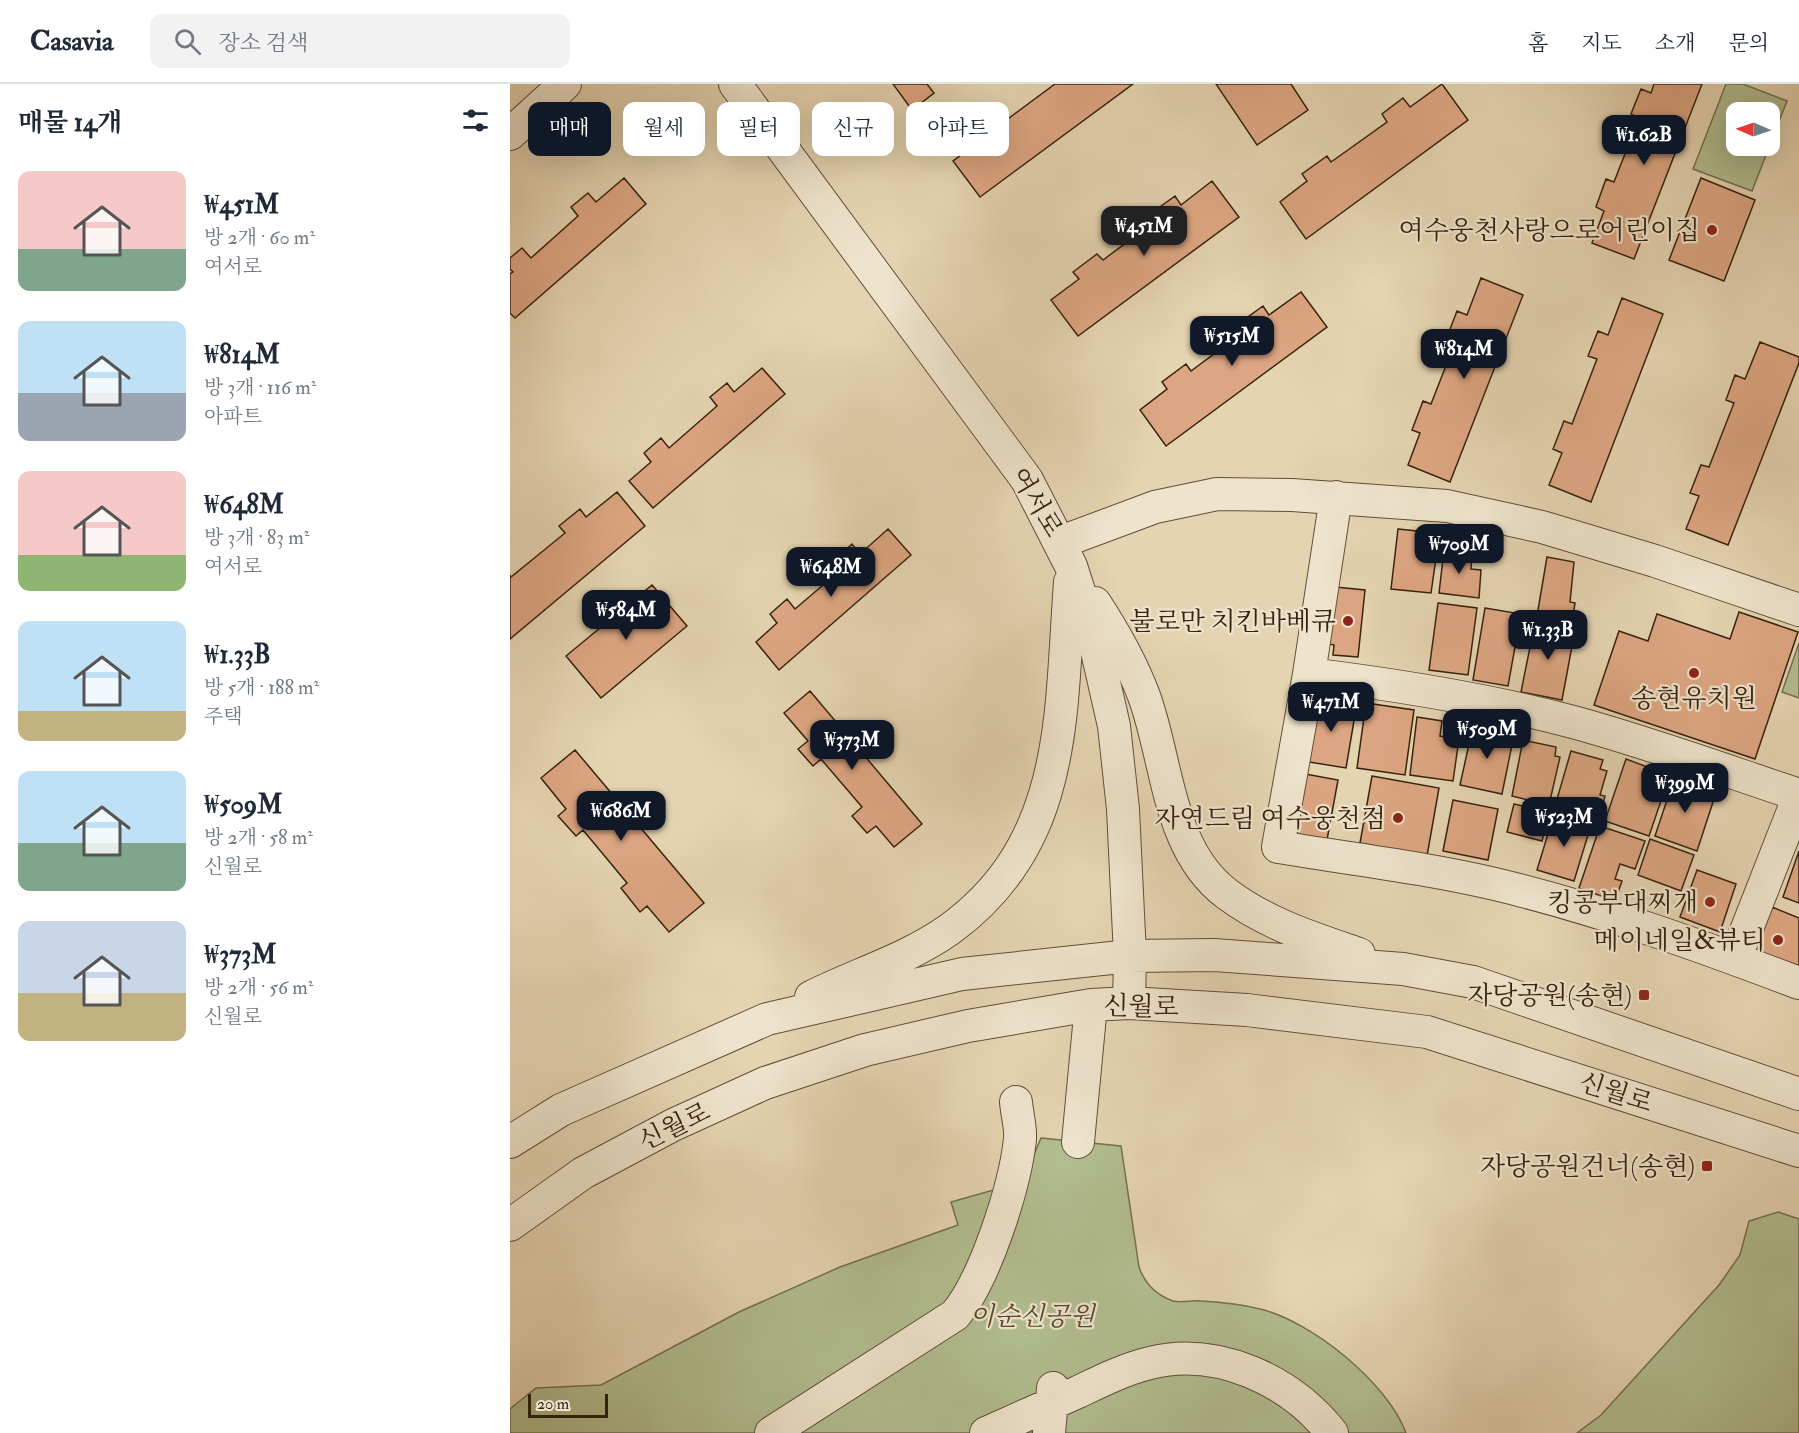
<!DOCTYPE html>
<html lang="ko">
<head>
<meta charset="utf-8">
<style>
  :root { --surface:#fff; --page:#f2f2f3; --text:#1f2937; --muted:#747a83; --line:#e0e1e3; --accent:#111827 }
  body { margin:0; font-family:"IM FELL Double Pica","Noto Serif KR",serif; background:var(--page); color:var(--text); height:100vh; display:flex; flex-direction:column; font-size:22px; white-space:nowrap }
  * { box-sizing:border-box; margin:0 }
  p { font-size:20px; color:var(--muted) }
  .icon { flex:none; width:33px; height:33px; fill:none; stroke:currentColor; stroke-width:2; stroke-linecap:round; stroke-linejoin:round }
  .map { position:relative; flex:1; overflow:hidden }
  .panel { display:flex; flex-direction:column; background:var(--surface); width:510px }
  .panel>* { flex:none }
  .banner { position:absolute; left:18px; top:18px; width:570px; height:54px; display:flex; gap:12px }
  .needle { width:39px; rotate:272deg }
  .controls { position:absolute; left:1216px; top:18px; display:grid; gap:12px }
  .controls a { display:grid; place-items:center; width:54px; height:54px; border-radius:12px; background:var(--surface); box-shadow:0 6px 24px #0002; font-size:30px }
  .scale { position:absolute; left:18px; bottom:15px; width:80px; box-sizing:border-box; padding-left:6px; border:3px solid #37220f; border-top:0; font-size:16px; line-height:21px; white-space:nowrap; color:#37220f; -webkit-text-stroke:4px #eee3cc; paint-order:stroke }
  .price { position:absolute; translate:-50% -51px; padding:0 14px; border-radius:12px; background:var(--accent); color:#fff; font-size:20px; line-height:39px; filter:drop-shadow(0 2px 3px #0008) }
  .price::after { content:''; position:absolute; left:50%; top:36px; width:18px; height:14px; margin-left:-9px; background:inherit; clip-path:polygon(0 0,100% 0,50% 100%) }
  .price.selected { background:#222; color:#fff }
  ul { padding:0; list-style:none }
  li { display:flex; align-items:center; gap:18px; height:150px; padding:0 18px }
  li span { display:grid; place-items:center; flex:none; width:168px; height:120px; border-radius:12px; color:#555 }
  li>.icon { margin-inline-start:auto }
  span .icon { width:72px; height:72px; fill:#fffc; stroke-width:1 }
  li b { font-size:26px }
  h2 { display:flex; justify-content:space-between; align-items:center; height:72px; padding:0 18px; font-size:26px }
  .pill { padding:0 21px; border-radius:12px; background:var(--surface); box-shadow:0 6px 24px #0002; font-size:21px; line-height:54px }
  .pill.selected { background:var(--accent); color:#fff }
  header { display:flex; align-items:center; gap:36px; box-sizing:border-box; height:84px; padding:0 30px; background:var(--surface); border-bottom:2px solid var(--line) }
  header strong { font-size:28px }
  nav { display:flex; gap:33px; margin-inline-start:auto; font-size:21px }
  .search { width:420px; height:54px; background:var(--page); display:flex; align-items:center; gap:15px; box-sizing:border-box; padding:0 21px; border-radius:12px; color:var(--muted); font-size:22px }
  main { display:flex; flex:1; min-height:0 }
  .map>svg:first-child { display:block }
  .green { fill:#b1bd8f; stroke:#74704f; stroke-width:1.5; fill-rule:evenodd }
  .building { fill:#dda682; stroke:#37220f; stroke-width:1.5 }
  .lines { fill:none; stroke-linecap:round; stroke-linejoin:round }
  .minor-casing { stroke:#624e38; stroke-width:34 }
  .minor { stroke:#eee3cc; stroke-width:32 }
  .poi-dot { fill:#8f2418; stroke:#eee3cc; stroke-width:2 }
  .labels { text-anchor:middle; stroke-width:4.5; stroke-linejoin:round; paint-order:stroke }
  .poi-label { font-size:26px; fill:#37220f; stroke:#eee3cc; text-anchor:end }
  .street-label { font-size:26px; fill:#37220f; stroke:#eee3cc }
  .park-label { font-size:26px; font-style:italic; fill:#56492f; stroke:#eee3cc }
</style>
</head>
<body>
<header>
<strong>Casavia</strong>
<div class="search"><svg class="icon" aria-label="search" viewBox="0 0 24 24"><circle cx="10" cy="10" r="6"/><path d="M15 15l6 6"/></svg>장소 검색</div>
<nav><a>홈</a><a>지도</a><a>소개</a><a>문의</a></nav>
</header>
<main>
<section class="panel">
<h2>매물 14개<svg class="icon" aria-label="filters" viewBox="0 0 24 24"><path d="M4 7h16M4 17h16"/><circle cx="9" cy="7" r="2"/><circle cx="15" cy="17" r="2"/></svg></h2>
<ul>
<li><span style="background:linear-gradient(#f6c9c9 65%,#7fa58c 0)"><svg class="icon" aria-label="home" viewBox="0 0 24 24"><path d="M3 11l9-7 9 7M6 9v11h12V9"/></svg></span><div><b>₩451M</b><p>방 2개 · 60 m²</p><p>여서로</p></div></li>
<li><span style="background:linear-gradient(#bfe0f5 60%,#9aa5b1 0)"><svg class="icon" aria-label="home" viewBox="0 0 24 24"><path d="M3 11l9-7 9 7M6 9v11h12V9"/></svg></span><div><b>₩814M</b><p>방 3개 · 116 m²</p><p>아파트</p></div></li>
<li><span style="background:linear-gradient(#f6c9c9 70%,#8fb573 0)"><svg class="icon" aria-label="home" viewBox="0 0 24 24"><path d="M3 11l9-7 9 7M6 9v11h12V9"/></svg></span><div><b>₩648M</b><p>방 3개 · 83 m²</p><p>여서로</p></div></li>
<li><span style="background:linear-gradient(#bfe0f5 75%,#c2b280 0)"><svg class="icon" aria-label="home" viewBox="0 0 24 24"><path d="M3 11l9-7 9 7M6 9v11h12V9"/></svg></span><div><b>₩1.33B</b><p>방 5개 · 188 m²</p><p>주택</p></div></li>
<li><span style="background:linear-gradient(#bfe0f5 60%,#7fa58c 0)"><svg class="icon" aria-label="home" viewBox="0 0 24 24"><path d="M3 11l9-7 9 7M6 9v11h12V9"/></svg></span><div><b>₩509M</b><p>방 2개 · 58 m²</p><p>신월로</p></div></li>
<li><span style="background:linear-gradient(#c9d6e8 60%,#c2b280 0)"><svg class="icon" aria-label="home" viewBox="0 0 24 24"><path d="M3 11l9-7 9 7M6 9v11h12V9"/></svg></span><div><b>₩373M</b><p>방 2개 · 56 m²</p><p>신월로</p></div></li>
</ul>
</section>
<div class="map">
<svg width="1289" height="1349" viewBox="0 0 1289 1349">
  <rect width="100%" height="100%" fill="#e5d4b1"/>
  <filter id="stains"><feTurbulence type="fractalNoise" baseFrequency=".00333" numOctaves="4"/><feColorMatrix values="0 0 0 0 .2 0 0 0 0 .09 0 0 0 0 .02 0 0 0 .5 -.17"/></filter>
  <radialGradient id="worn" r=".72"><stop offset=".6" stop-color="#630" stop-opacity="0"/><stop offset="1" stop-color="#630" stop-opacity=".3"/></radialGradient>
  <path class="green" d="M 1216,0 L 1233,0 L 1277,17 L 1242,107 L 1183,85 ZM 1227,28 L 1260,28 L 1260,62 L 1227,62 Z
    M 1289,559 L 1289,614 L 1272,608 Z
    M 531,1054 L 611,1062 L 629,1183 C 635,1200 646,1211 663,1217 C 672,1219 682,1216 691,1217 C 710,1218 731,1220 750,1225 C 801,1237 878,1299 896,1349 L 0,1349 L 0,1325 L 26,1304 L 91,1301 L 229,1228 L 330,1183 L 448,1141 L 441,1118 L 512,1098 Z
    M 1268,1128 L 1289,1135 L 1289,1349 L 1067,1349 L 1091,1331 L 1209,1201 L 1230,1171 L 1239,1137 Z"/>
  <path class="building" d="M 383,0 L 417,0 L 424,9 L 402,26 Z
    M 545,0 L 623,0 L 470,113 L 443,77 L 471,56 L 466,49 L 490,31 L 495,37 Z
    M 706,0 L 781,0 L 798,26 L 747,61 Z
    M 932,0 L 958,36 L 796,155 L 770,118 L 797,97 L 792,90 L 817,72 L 821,78 L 877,38 L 872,30 L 893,14 L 900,23 Z
    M 1144,0 L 1192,0 L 1124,175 L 1082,159 L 1094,127 L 1086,123 L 1096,95 L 1104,98 L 1129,34 L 1121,30 L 1131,5 L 1141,9 Z
    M 114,94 L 136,120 L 5,234 L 0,229 L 0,190 L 3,188 L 0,185 L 0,174 L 12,164 L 21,174 L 68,132 L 61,123 L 78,109 L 86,118 Z
    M 1191,94 L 1245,116 L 1214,197 L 1159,176 Z
    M 702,97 L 729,133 L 568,252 L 541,216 L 569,195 L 563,188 L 587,170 L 593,176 L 648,135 L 643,128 L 665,112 L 671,121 Z
    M 971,194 L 1013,211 L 940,398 L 898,381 L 910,349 L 902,346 L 913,317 L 921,320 L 946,256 L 937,253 L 947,227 L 957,231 Z
    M 791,208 L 817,243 L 656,362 L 630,326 L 657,305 L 652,298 L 676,280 L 681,287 L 736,246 L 731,238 L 753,222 L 759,231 Z
    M 1112,214 L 1153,230 L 1081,418 L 1039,401 L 1052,369 L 1043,365 L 1054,337 L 1062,340 L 1087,275 L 1078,272 L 1088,247 L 1098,251 Z
    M 1250,258 L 1289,273 L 1289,279 L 1218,461 L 1176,445 L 1189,412 L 1180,409 L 1191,381 L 1199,383 L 1224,319 L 1216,316 L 1225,291 L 1235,295 Z
    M 252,284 L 275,310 L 143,424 L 119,397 L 141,378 L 134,369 L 151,354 L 159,364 L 207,322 L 200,313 L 217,299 L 224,308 Z
    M 107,408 L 135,442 L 0,555 L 0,491 L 1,493 L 55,449 L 49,442 L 70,425 L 76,433 Z
    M 378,445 L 401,471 L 269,586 L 246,558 L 267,539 L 260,530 L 277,515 L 285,525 L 333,484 L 325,475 L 342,460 L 350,470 Z
    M 888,445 L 916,448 L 913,472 L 926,474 L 921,509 L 881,505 Z
    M 934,466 L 962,469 L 961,485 L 971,486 L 969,514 L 929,509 Z
    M 1037,473 L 1064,478 L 1060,518 L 1065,519 L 1062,538 L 1027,532 Z
    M 142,501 L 177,542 L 91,614 L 56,572 Z
    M 825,503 L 855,506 L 848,573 L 823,571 L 824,561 L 819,560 Z
    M 928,519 L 967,524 L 958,591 L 919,586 Z
    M 975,524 L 1011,530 L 998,602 L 963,596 Z
    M 1229,528 L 1288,548 L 1245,675 L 1084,621 L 1109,547 L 1138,557 L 1147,530 L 1220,555 Z
    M 1025,538 L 1065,546 L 1052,616 L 1011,608 Z
    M 300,607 L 412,740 L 384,763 L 366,742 L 357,749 L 342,732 L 352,723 L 311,675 L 303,682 L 288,665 L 298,657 L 274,629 Z
    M 811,613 L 847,619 L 836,684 L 793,677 L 802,632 L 808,629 Z
    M 856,619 L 904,626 L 895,691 L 847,684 Z
    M 907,633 L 932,637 L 930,652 L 949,655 L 943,697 L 900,691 Z
    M 963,642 L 1004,651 L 992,710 L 950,701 Z
    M 1013,656 L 1046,663 L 1045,672 L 1050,673 L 1039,721 L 1002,712 Z
    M 65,666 L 194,819 L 159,848 L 137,822 L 130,828 L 111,804 L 117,799 L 73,746 L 66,752 L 48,732 L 56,725 L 31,694 Z
    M 1061,667 L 1093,676 L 1090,685 L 1097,687 L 1090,711 L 1095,712 L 1089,735 L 1045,722 Z
    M 1116,675 L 1148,687 L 1146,693 L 1153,695 L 1148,709 L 1153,711 L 1139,752 L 1095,737 Z
    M 790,689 L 828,696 L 817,756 L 789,751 L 780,741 Z
    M 862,692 L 929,704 L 917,772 L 850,759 Z
    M 1165,692 L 1190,700 L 1188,706 L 1205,712 L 1187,767 L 1145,752 Z
    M 943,716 L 988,725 L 978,776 L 933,767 Z
    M 1004,720 L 1039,728 L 1032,757 L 997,748 Z
    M 1044,730 L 1081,741 L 1064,797 L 1027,786 Z
    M 1090,742 L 1135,757 L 1125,785 L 1110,780 L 1105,795 L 1112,797 L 1105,817 L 1069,804 Z
    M 1140,755 L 1184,771 L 1171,807 L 1128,791 Z
    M 1289,767 L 1289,819 L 1273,813 Z
    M 1187,786 L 1226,800 L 1210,848 L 1170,833 Z
    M 1262,823 L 1289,834 L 1289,883 L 1246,866 Z"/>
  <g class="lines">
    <defs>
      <path id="minor" d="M 225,0 L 517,396 L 561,482 L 584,554 L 604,642 L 613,725 L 620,872 L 619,919
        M 0,50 L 55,0
        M 826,413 L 799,590 L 768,763 C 842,775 917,784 989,801 C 1092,826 1191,862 1289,899
        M 551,458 L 645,423 L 707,410 L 782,411 L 937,422 L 1032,443 L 1145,477 L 1289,526
        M 585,519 C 604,548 622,580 634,612 C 658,677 657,765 717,810 C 757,840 802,854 849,870
        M 799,590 C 888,601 977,615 1063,638 C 1140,659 1214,686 1289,711
        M 1225,875 L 1289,712
        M 301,913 C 347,890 398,875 440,845 C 559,758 550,630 560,498
        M 0,1058 L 51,1026 L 257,935 L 452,890 L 620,872 L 704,871 L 893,885 L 963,898 L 1289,1010
        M 568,1058 L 581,921
        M 0,1141 L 73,1089 L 163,1041 L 255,999 L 355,966 L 458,942 L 581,921 L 619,919 L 737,926 L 917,948 L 1289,1067
        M 261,1349 L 445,1231 C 475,1196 505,1102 510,1055 C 511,1044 507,1030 506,1018
        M 476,1349 C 507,1335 537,1322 568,1308 C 591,1297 615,1285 640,1279 C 707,1262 780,1296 822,1349
        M 539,1349 L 543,1304"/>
    </defs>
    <use href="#minor" class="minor-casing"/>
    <use href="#minor" class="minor"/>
  </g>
  <g class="poi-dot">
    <circle cx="1202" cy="146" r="6"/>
    <circle cx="838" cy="537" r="6"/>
    <circle cx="1184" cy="589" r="6"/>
    <circle cx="888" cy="734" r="6"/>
    <circle cx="1200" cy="818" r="6"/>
    <circle cx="1268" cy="856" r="6"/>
    <rect x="1128" y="905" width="12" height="12" rx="3"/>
    <rect x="1191" y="1076" width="12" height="12" rx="3"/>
  </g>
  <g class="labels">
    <g class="poi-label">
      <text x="1190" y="155">여수웅천사랑으로어린이집</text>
      <text x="826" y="546">불로만 치킨바베큐</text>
      <text x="1184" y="623" text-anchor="middle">송현유치원</text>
      <text x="876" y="743">자연드림 여수웅천점</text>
      <text x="1188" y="827">킹콩부대찌개</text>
      <text x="1256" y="865">메이네일&amp;뷰티</text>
      <text x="1122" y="920">자당공원(송현)</text>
      <text x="1185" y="1091">자당공원건너(송현)</text>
    </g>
    <g class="street-label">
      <text transform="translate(527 418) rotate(59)" y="9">여서로</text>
      <text transform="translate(631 922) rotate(1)" y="9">신월로</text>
      <text transform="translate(1106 1008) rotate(18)" y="9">신월로</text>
      <text transform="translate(164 1042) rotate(-26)" y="9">신월로</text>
    </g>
    <g class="park-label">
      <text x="522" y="1241">이순신공원</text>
    </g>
  </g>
  <rect width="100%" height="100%" filter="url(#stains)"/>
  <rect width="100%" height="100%" fill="url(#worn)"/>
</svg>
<div class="controls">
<a><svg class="needle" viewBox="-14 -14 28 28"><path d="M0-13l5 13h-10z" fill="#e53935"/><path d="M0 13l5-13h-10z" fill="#747a83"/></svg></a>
</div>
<div class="scale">20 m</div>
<b class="price" style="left:1134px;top:82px">₩1.62B</b>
<b class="price selected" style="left:634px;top:173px">₩451M</b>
<b class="price" style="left:722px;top:283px">₩515M</b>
<b class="price" style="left:954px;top:296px">₩814M</b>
<b class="price" style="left:949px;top:491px">₩709M</b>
<b class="price" style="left:321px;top:514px">₩648M</b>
<b class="price" style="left:116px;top:557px">₩584M</b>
<b class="price" style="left:1038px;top:577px">₩1.33B</b>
<b class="price" style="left:821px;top:649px">₩471M</b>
<b class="price" style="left:977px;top:676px">₩509M</b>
<b class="price" style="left:342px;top:687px">₩373M</b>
<b class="price" style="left:1175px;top:730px">₩399M</b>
<b class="price" style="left:111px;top:758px">₩686M</b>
<b class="price" style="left:1054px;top:764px">₩523M</b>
<div class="banner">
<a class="pill selected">매매</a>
<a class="pill">월세</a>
<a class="pill">필터</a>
<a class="pill">신규</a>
<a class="pill">아파트</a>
</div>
</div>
</main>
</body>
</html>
